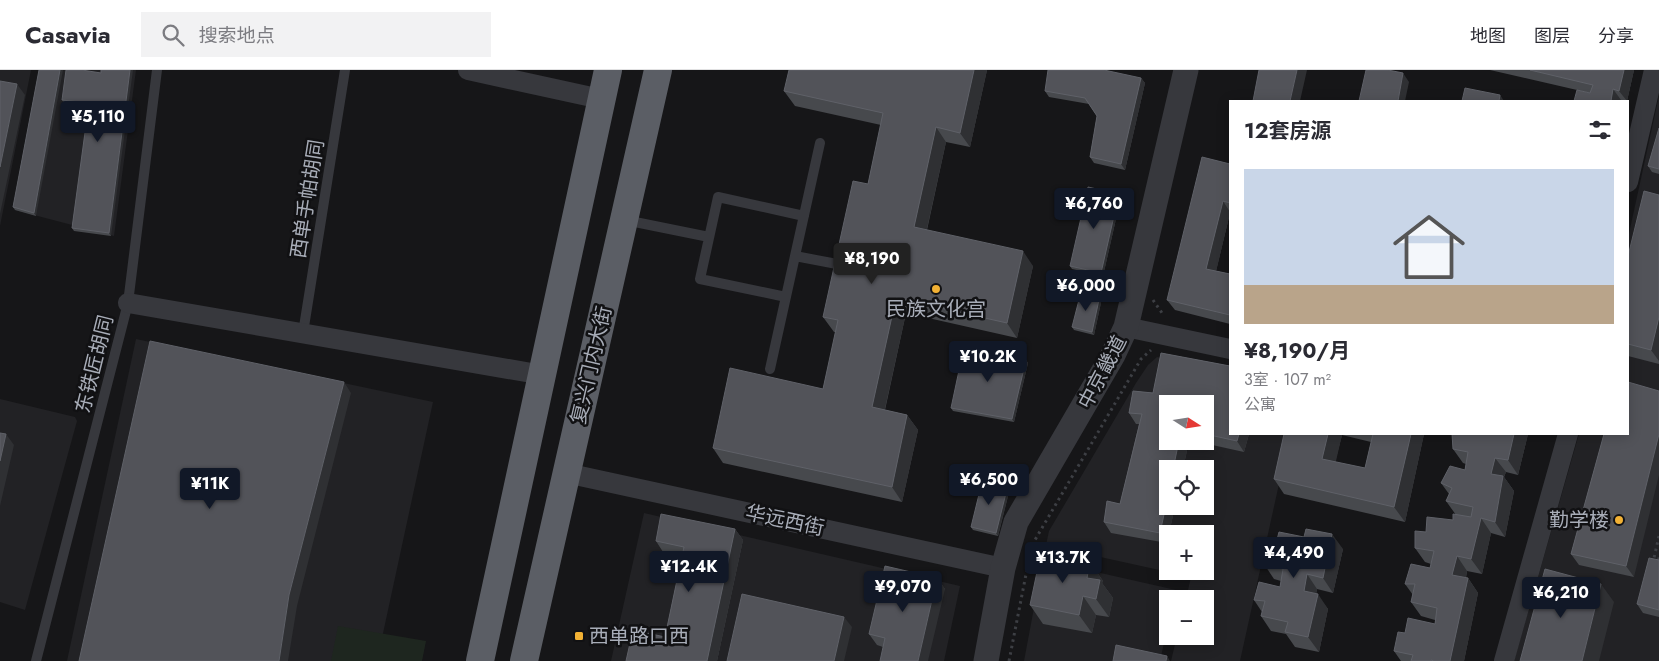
<!DOCTYPE html>
<html lang="zh">
<head>
<meta charset="utf-8">
<style>
  :root { --surface:#fff; --page:#f2f2f3; --text:#2b2b33; --muted:#7c7c81; --line:#e1e1e2; --accent:#111827 }
  body { margin:0; font-family:Jost,"Noto Sans SC",sans-serif; background:var(--page); color:var(--text); height:100vh; display:flex; flex-direction:column; font-size:19px; white-space:nowrap }
  * { box-sizing:border-box; margin:0 }
  p { font-size:16px; color:var(--muted) }
  .icon { flex:none; width:28px; height:28px; fill:none; stroke:currentColor; stroke-width:2; stroke-linecap:round; stroke-linejoin:round }
  .map { position:relative; flex:1; overflow:hidden }
  .drawer { position:absolute; left:1229px; top:30px; width:400px; height:335px; display:flex; flex-direction:column; background:var(--surface); border-radius:0px; box-shadow:0 2px 12px #0003 }
  .drawer>* { flex:none }
  .needle { width:32px; rotate:102deg }
  .controls { position:absolute; left:1159px; top:325px; display:grid; gap:10px }
  .controls a { display:grid; place-items:center; width:55px; height:55px; border-radius:0px; background:var(--surface); box-shadow:0 2px 12px #0003; font-size:25px }
  .price { position:absolute; translate:-50% -42px; padding:0 11px; border-radius:5px; background:var(--accent); color:#fff; font-size:16px; line-height:32px; filter:drop-shadow(0 1px 2px #0008) }
  .price::after { content:''; position:absolute; left:50%; top:30px; width:15px; height:11px; margin-left:-8px; background:inherit; clip-path:polygon(0 0,100% 0,50% 100%) }
  .price.current { background:#222; color:#fff }
  ul { padding:0; list-style:none }
  li { display:grid; align-content:center; gap:10px; height:265px; padding:0 15px }
  li span { display:grid; place-items:center; height:155px; border-radius:0px; color:#555 }
  li>.icon { margin-inline-start:auto }
  span .icon { width:90px; height:90px; fill:#fffc; stroke-width:1 }
  li b { font-size:21px }
  h2 { display:flex; justify-content:space-between; align-items:center; height:60px; padding:0 15px; font-size:21px }
  header { display:flex; align-items:center; gap:30px; box-sizing:border-box; height:70px; padding:0 25px; background:var(--surface); border-bottom:1px solid var(--line) }
  header strong { font-size:24px }
  nav { display:flex; gap:28px; margin-inline-start:auto; font-size:18px }
  .search { width:350px; height:45px; background:var(--page); display:flex; align-items:center; gap:12px; box-sizing:border-box; padding:0 18px; border-radius:0px; color:var(--muted); font-size:19px }
  .map>svg:first-child { display:block }
  .built { fill:#222225; fill-rule:evenodd }
  .green { fill:#1e261f }
  .lines { fill:none; stroke-linecap:round; stroke-linejoin:round }
  .path { stroke:#3d3f44; stroke-width:3; stroke-dasharray:2.5 4; stroke-linecap:butt }
  .service { stroke:#37383d; stroke-width:10 }
  .minor { stroke:#37383d; stroke-width:20 }
  .tertiary { stroke:#37383d; stroke-width:25 }
  .trunk { stroke:#5b5e65; stroke-width:28 }
  .wall { fill:#47494d; fill-rule:evenodd }
  .shaded-wall { fill:#2f3033 }
  .building { fill:#525359; stroke:#5f6168 }
  .poi-dot { fill:#f2b134; stroke:#111113; stroke-width:2 }
  .labels { text-anchor:middle; stroke-width:5; stroke-linejoin:round; paint-order:stroke }
  .street-label { font-size:20px; fill:#a8adb8; stroke:#111113 }
  .poi-label { font-size:20px; fill:#a8adb8; stroke:#111113 }
</style>
</head>
<body>
<header>
<strong>Casavia</strong>
<div class="search"><svg class="icon" aria-label="search" viewBox="0 0 24 24"><circle cx="10" cy="10" r="6"/><path d="M15 15l6 6"/></svg>搜索地点</div>
<nav><a>地图</a><a>图层</a><a>分享</a></nav>
</header>
<div class="map">
<svg width="1659" height="591" viewBox="0 0 1659 591">
  <rect width="100%" height="100%" fill="#161618"/>
  <path class="built" d="M 0,0 L 31,0 L 0,156 Z
    M 42,0 L 136,0 L 114,166 L 15,140 Z
    M 1659,26 L 1659,591 L 1514,591 L 1579,364 L 1628,364 L 1628,168 Z
    M 136,269 L 433,332 L 377,591 L 67,591 Z
    M 1157,287 L 1230,302 L 1230,364 L 1290,364 L 1240,591 L 1171,591 L 1177,566 L 1205,566 L 1205,529 L 1186,529 L 1191,507 L 1046,475 L 1049,461 L 1136,313 L 1148,295 ZM 1168,334 L 1205,334 L 1205,371 L 1168,371 ZM 1168,399 L 1205,399 L 1205,436 L 1168,436 ZM 1168,464 L 1205,464 L 1205,501 L 1168,501 Z
    M 0,329 L 75,347 L 77,351 L 25,540 L 0,532 Z
    M 644,443 L 960,516 L 944,591 L 611,591 Z
    M 1043,490 L 1176,520 L 1175,529 L 1168,529 L 1167,559 L 1160,591 L 1024,591 Z"/>
  <path class="green" d="M 338,556 L 426,571 L 422,591 L 331,591 Z"/>
  <g class="lines">
    <path class="path" d="M 1153,230 L 1162,243
      M 1659,466 L 1654,488 L 1659,489
      M 1032,475 L 1141,289 L 1151,280
      M 1009,591 L 1030,484"/>
    <path class="service" d="M 625,150 L 709,167
      M 795,186 L 837,194
      M 786,227 L 700,209 L 718,127 L 804,146
      M 303,263 L 345,0
      M 770,299 L 820,73
      M 36,591 L 128,233 L 157,0"/>
    <path class="minor" d="M 468,0 L 601,29
      M 1628,112 L 1654,0
      M 128,233 L 543,305
      M 1126,257 L 1230,279
      M 566,403 L 1003,498
      M 1504,591 L 1568,364"/>
    <path class="tertiary" d="M 986,591 L 1003,498 L 1016,452 L 1113,285 L 1126,257 L 1186,0"/>
    <path class="trunk" d="M 480,591 L 608,0
      M 524,591 L 658,0"/>
  </g>
  <path class="wall" d="M 39,0 L 36,146 L 15,140 L 13,137 Z
    M 987,0 L 970,77 L 946,72 L 927,160 L 1033,196 L 1017,268 L 906,243 L 885,340 L 907,345 L 918,360 L 902,432 L 723,393 L 713,378 L 823,319 L 836,262 L 834,262 L 823,247 L 868,114 L 881,55 L 795,36 L 784,21 Z
    M 1490,0 L 1634,0 L 1627,31 L 1621,30 L 1621,31 L 1574,31 L 1590,23 Z
    M 101,3 L 111,166 L 74,161 L 72,158 L 89,36 L 64,33 L 62,30 Z
    M 1141,8 L 1145,13 L 1125,100 L 1094,93 L 1090,87 L 1097,46 L 1089,34 L 1049,27 L 1045,21 Z
    M 1659,58 L 1659,104 L 1652,102 L 1648,96 Z
    M 1230,94 L 1230,143 L 1216,201 L 1230,204 L 1230,254 L 1175,240 L 1167,230 Z
    M 1659,125 L 1659,294 L 1628,286 L 1628,186 Z
    M 1121,127 L 1103,206 L 1072,199 L 1070,196 Z
    M 1102,228 L 1094,265 L 1074,260 L 1072,257 Z
    M 1161,283 L 1230,296 L 1230,364 L 1249,364 L 1244,382 L 1194,371 L 1205,371 L 1205,334 L 1168,334 L 1168,371 L 1189,371 L 1183,399 L 1168,399 L 1168,436 L 1175,436 L 1169,464 L 1168,464 L 1167,473 L 1111,463 L 1104,452 L 1107,431 L 1120,434 L 1139,354 L 1136,354 L 1129,343 L 1133,321 L 1153,323 Z
    M 1026,290 L 1028,293 L 1014,352 L 953,341 L 951,338 Z
    M 1284,364 L 1424,364 L 1405,452 L 1284,424 L 1274,409 ZM 1342,365 L 1371,372 L 1365,398 L 1335,392 Z
    M 1452,364 L 1528,364 L 1518,405 L 1506,402 L 1504,407 L 1514,421 L 1505,467 L 1491,463 L 1482,504 L 1467,501 L 1466,508 L 1468,508 L 1478,523 L 1464,591 L 1401,591 L 1394,581 L 1405,563 L 1435,554 L 1435,550 L 1421,546 L 1411,532 L 1413,525 L 1405,514 L 1430,498 L 1431,494 L 1425,492 L 1415,478 L 1426,462 L 1453,450 L 1456,445 L 1446,431 L 1449,424 L 1441,413 L 1465,400 L 1466,394 L 1463,393 L 1453,379 Z
    M 1604,364 L 1634,507 L 1579,495 L 1571,484 Z
    M 1010,418 L 998,466 L 973,460 L 971,457 Z
    M 735,459 L 743,470 L 717,591 L 665,567 L 682,486 L 663,482 L 656,471 Z
    M 1275,477 L 1343,479 L 1333,523 L 1317,519 L 1316,524 L 1328,539 L 1319,582 L 1295,577 L 1286,564 L 1271,561 L 1261,546 L 1262,542 L 1254,530 L 1280,517 L 1281,511 L 1274,509 L 1264,494 Z
    M 1659,490 L 1659,547 L 1643,543 L 1637,534 Z
    M 1090,492 L 1103,511 L 1102,513 L 1113,528 L 1109,547 L 1096,545 L 1092,563 L 1043,554 L 1030,535 Z
    M 937,508 L 945,519 L 883,577 L 877,575 L 869,564 Z"/>
  <path class="shaded-wall" d="M 60,0 L 63,0 L 36,146 L 34,143 Z
    M 130,0 L 133,0 L 111,166 L 109,163 Z
    M 974,0 L 987,0 L 970,77 L 960,63 Z
    M 1297,0 L 1307,0 L 1300,31 L 1290,31 Z
    M 1624,0 L 1634,0 L 1627,31 L 1619,21 Z
    M 1403,3 L 1409,12 L 1405,31 L 1398,31 Z
    M 1141,8 L 1145,13 L 1125,100 L 1121,94 Z
    M 17,14 L 25,25 L 0,144 L 0,97 Z
    M 1613,19 L 1621,30 L 1621,31 L 1611,31 Z
    M 1500,25 L 1504,31 L 1499,31 Z
    M 936,57 L 946,72 L 924,172 L 914,157 Z
    M 1119,124 L 1121,127 L 1103,206 L 1101,203 Z
    M 1223,131 L 1230,142 L 1230,143 L 1214,210 L 1206,199 Z
    M 1023,181 L 1033,196 L 1017,268 L 1007,253 Z
    M 1100,225 L 1102,228 L 1094,265 L 1092,262 Z
    M 896,228 L 906,243 L 882,352 L 872,337 Z
    M 1659,247 L 1659,291 L 1651,280 Z
    M 1026,290 L 1028,293 L 1014,352 L 1012,349 Z
    M 344,312 L 351,323 L 297,536 L 288,591 L 279,591 L 289,525 Z
    M 907,345 L 918,360 L 902,432 L 892,417 Z
    M 6,364 L 14,375 L 0,436 L 0,391 Z
    M 1239,364 L 1249,364 L 1244,382 L 1237,371 Z
    M 1328,364 L 1341,364 L 1342,365 L 1333,404 L 1322,389 Z
    M 1411,364 L 1424,364 L 1405,452 L 1394,437 Z
    M 1514,364 L 1528,364 L 1518,405 L 1508,390 Z
    M 1659,364 L 1659,405 L 1634,507 L 1626,496 Z
    M 1179,371 L 1189,371 L 1183,399 L 1173,399 Z
    M 1495,388 L 1506,402 L 1504,407 L 1514,421 L 1505,467 L 1495,452 L 1491,404 Z
    M 1008,415 L 1010,418 L 998,466 L 996,463 Z
    M 1168,426 L 1168,436 L 1175,436 L 1169,464 L 1168,464 L 1167,473 L 1160,463 Z
    M 1481,448 L 1491,463 L 1482,504 L 1471,489 Z
    M 735,459 L 743,470 L 717,591 L 707,591 Z
    M 1332,464 L 1343,479 L 1333,523 L 1323,508 Z
    M 1457,486 L 1467,501 L 1463,519 L 1452,505 Z
    M 1090,492 L 1103,511 L 1102,513 L 1113,528 L 1109,547 L 1096,529 L 1087,508 Z
    M 1307,504 L 1317,519 L 1314,536 L 1304,521 Z
    M 937,508 L 945,519 L 928,591 L 918,591 Z
    M 1468,508 L 1478,523 L 1464,591 L 1450,591 Z
    M 1601,514 L 1614,532 L 1599,591 L 1582,591 Z
    M 1318,524 L 1328,539 L 1319,582 L 1308,567 Z
    M 1083,526 L 1096,545 L 1092,563 L 1079,545 Z
    M 844,547 L 852,557 L 844,591 L 834,591 Z
    M 1167,586 L 1170,591 L 1166,591 Z"/>
  <path class="building" d="M 39,0 L 60,0 L 34,143 L 13,137 Z
    M 66,0 L 82,0 L 101,3 L 101,0 L 130,0 L 109,163 L 72,158 L 89,33 L 62,30 Z
    M 789,0 L 974,0 L 960,63 L 936,57 L 914,157 L 1023,181 L 1007,253 L 896,228 L 872,337 L 907,345 L 892,417 L 713,378 L 730,298 L 823,319 L 838,250 L 823,247 L 853,111 L 868,114 L 883,43 L 784,21 Z
    M 1048,0 L 1104,0 L 1141,8 L 1121,94 L 1090,87 L 1097,46 L 1085,28 L 1045,21 Z
    M 1259,0 L 1297,0 L 1290,31 L 1253,31 Z
    M 1366,0 L 1388,0 L 1403,3 L 1398,31 L 1359,31 Z
    M 1530,0 L 1624,0 L 1619,21 L 1613,19 L 1611,31 L 1574,31 L 1577,20 L 1590,23 L 1593,15 Z
    M 0,11 L 17,14 L 0,97 Z
    M 1465,18 L 1500,25 L 1499,31 L 1462,31 Z
    M 1659,58 L 1659,99 L 1648,96 Z
    M 1202,87 L 1230,94 L 1230,133 L 1223,131 L 1206,199 L 1230,204 L 1230,245 L 1167,230 Z
    M 1088,117 L 1119,124 L 1101,203 L 1070,196 Z
    M 1644,121 L 1659,125 L 1659,247 L 1651,280 L 1628,274 L 1628,186 Z
    M 1081,222 L 1100,225 L 1092,262 L 1072,257 Z
    M 150,271 L 344,312 L 289,525 L 279,591 L 79,591 Z
    M 964,277 L 1026,290 L 1012,349 L 951,338 Z
    M 1161,283 L 1230,296 L 1230,364 L 1239,364 L 1237,371 L 1205,364 L 1205,334 L 1168,334 L 1168,371 L 1179,371 L 1173,399 L 1168,399 L 1168,426 L 1160,463 L 1104,452 L 1107,431 L 1120,434 L 1142,344 L 1129,343 L 1133,321 L 1153,323 Z
    M 1628,312 L 1659,321 L 1659,364 L 1626,496 L 1571,484 L 1604,364 L 1628,364 Z
    M 0,363 L 6,364 L 0,391 Z
    M 1284,364 L 1328,364 L 1322,389 L 1365,398 L 1373,364 L 1411,364 L 1394,437 L 1274,409 Z
    M 1452,364 L 1514,364 L 1508,390 L 1495,388 L 1491,404 L 1503,406 L 1495,452 L 1481,448 L 1471,489 L 1457,486 L 1452,505 L 1468,508 L 1450,591 L 1434,591 L 1431,590 L 1431,591 L 1411,591 L 1413,585 L 1394,581 L 1398,562 L 1405,563 L 1408,548 L 1435,554 L 1437,538 L 1411,532 L 1415,514 L 1405,514 L 1411,494 L 1430,498 L 1434,481 L 1415,478 L 1415,461 L 1426,462 L 1427,447 L 1453,450 L 1453,444 L 1471,447 L 1473,437 L 1446,431 L 1452,418 L 1441,413 L 1450,396 L 1465,400 L 1468,382 L 1453,379 Z
    M 983,408 L 1008,415 L 996,463 L 971,457 Z
    M 661,444 L 735,459 L 707,591 L 626,591 L 633,560 L 665,567 L 684,477 L 656,471 Z
    M 1306,459 L 1332,464 L 1323,508 L 1307,504 L 1304,521 L 1318,524 L 1308,567 L 1285,562 L 1288,552 L 1261,546 L 1265,531 L 1254,530 L 1259,512 L 1280,517 L 1283,499 L 1264,494 L 1264,475 L 1275,477 L 1279,462 L 1304,467 Z
    M 1041,483 L 1090,492 L 1087,508 L 1100,510 L 1096,529 L 1083,526 L 1079,545 L 1030,535 Z
    M 1649,488 L 1659,490 L 1659,540 L 1637,534 Z
    M 885,496 L 937,508 L 918,591 L 880,591 L 885,568 L 869,564 Z
    M 1545,499 L 1601,514 L 1582,591 L 1520,591 Z
    M 742,524 L 844,547 L 834,591 L 727,591 Z
    M 1116,575 L 1167,586 L 1166,591 L 1113,591 Z"/>
  <g class="poi-dot">
    <circle cx="936" cy="219" r="5"/>
    <circle cx="1619" cy="450" r="5"/>
    <rect x="574" y="561" width="10" height="10" rx="2.5"/>
  </g>
  <g class="labels">
    <g class="street-label">
      <text transform="translate(307 129) rotate(-81)" y="7">西单手帕胡同</text>
      <text transform="translate(94 294) rotate(-76)" y="7">东铁匠胡同</text>
      <text transform="translate(591 295) rotate(-77)" y="7">复兴门内大街</text>
      <text transform="translate(1102 302) rotate(-62)" y="7">中京畿道</text>
      <text transform="translate(785 450) rotate(12)" y="7">华远西街</text>
    </g>
    <g class="poi-label">
      <text x="936" y="246">民族文化宫</text>
      <text x="1609" y="457" text-anchor="end">勤学楼</text>
      <text x="589" y="573" text-anchor="start">西单路口西</text>
    </g>
  </g>
</svg>
<div class="controls">
<a><svg class="needle" viewBox="-14 -14 28 28"><path d="M0-13l5 13h-10z" fill="#e53935"/><path d="M0 13l5-13h-10z" fill="#7c7c81"/></svg></a>
<a><svg class="icon" aria-label="locate" viewBox="0 0 24 24"><circle cx="12" cy="12" r="6"/><path d="M12 2v4M12 18v4M2 12h4M18 12h4"/></svg></a>
<a>+</a>
<a>−</a>
</div>
<b class="price" style="left:98px;top:73px">¥5,110</b>
<b class="price" style="left:1094px;top:160px">¥6,760</b>
<b class="price current" style="left:872px;top:215px">¥8,190</b>
<b class="price" style="left:1086px;top:242px">¥6,000</b>
<b class="price" style="left:988px;top:313px">¥10.2K</b>
<b class="price" style="left:989px;top:436px">¥6,500</b>
<b class="price" style="left:210px;top:440px">¥11K</b>
<b class="price" style="left:1294px;top:509px">¥4,490</b>
<b class="price" style="left:1063px;top:514px">¥13.7K</b>
<b class="price" style="left:689px;top:523px">¥12.4K</b>
<b class="price" style="left:903px;top:543px">¥9,070</b>
<b class="price" style="left:1561px;top:549px">¥6,210</b>
<section class="drawer">
<h2>12套房源<svg class="icon" aria-label="filters" viewBox="0 0 24 24"><path d="M4 7h16M4 17h16"/><circle cx="9" cy="7" r="2"/><circle cx="15" cy="17" r="2"/></svg></h2>
<ul>
<li><span style="background:linear-gradient(#c9d6e8 75%,#b9a48a 0)"><svg class="icon" aria-label="home" viewBox="0 0 24 24"><path d="M3 11l9-7 9 7M6 9v11h12V9"/></svg></span><div><b>¥8,190/月</b><p>3室 · 107 m²</p><p>公寓</p></div></li>
</ul>
</section>
</div>
</body>
</html>
